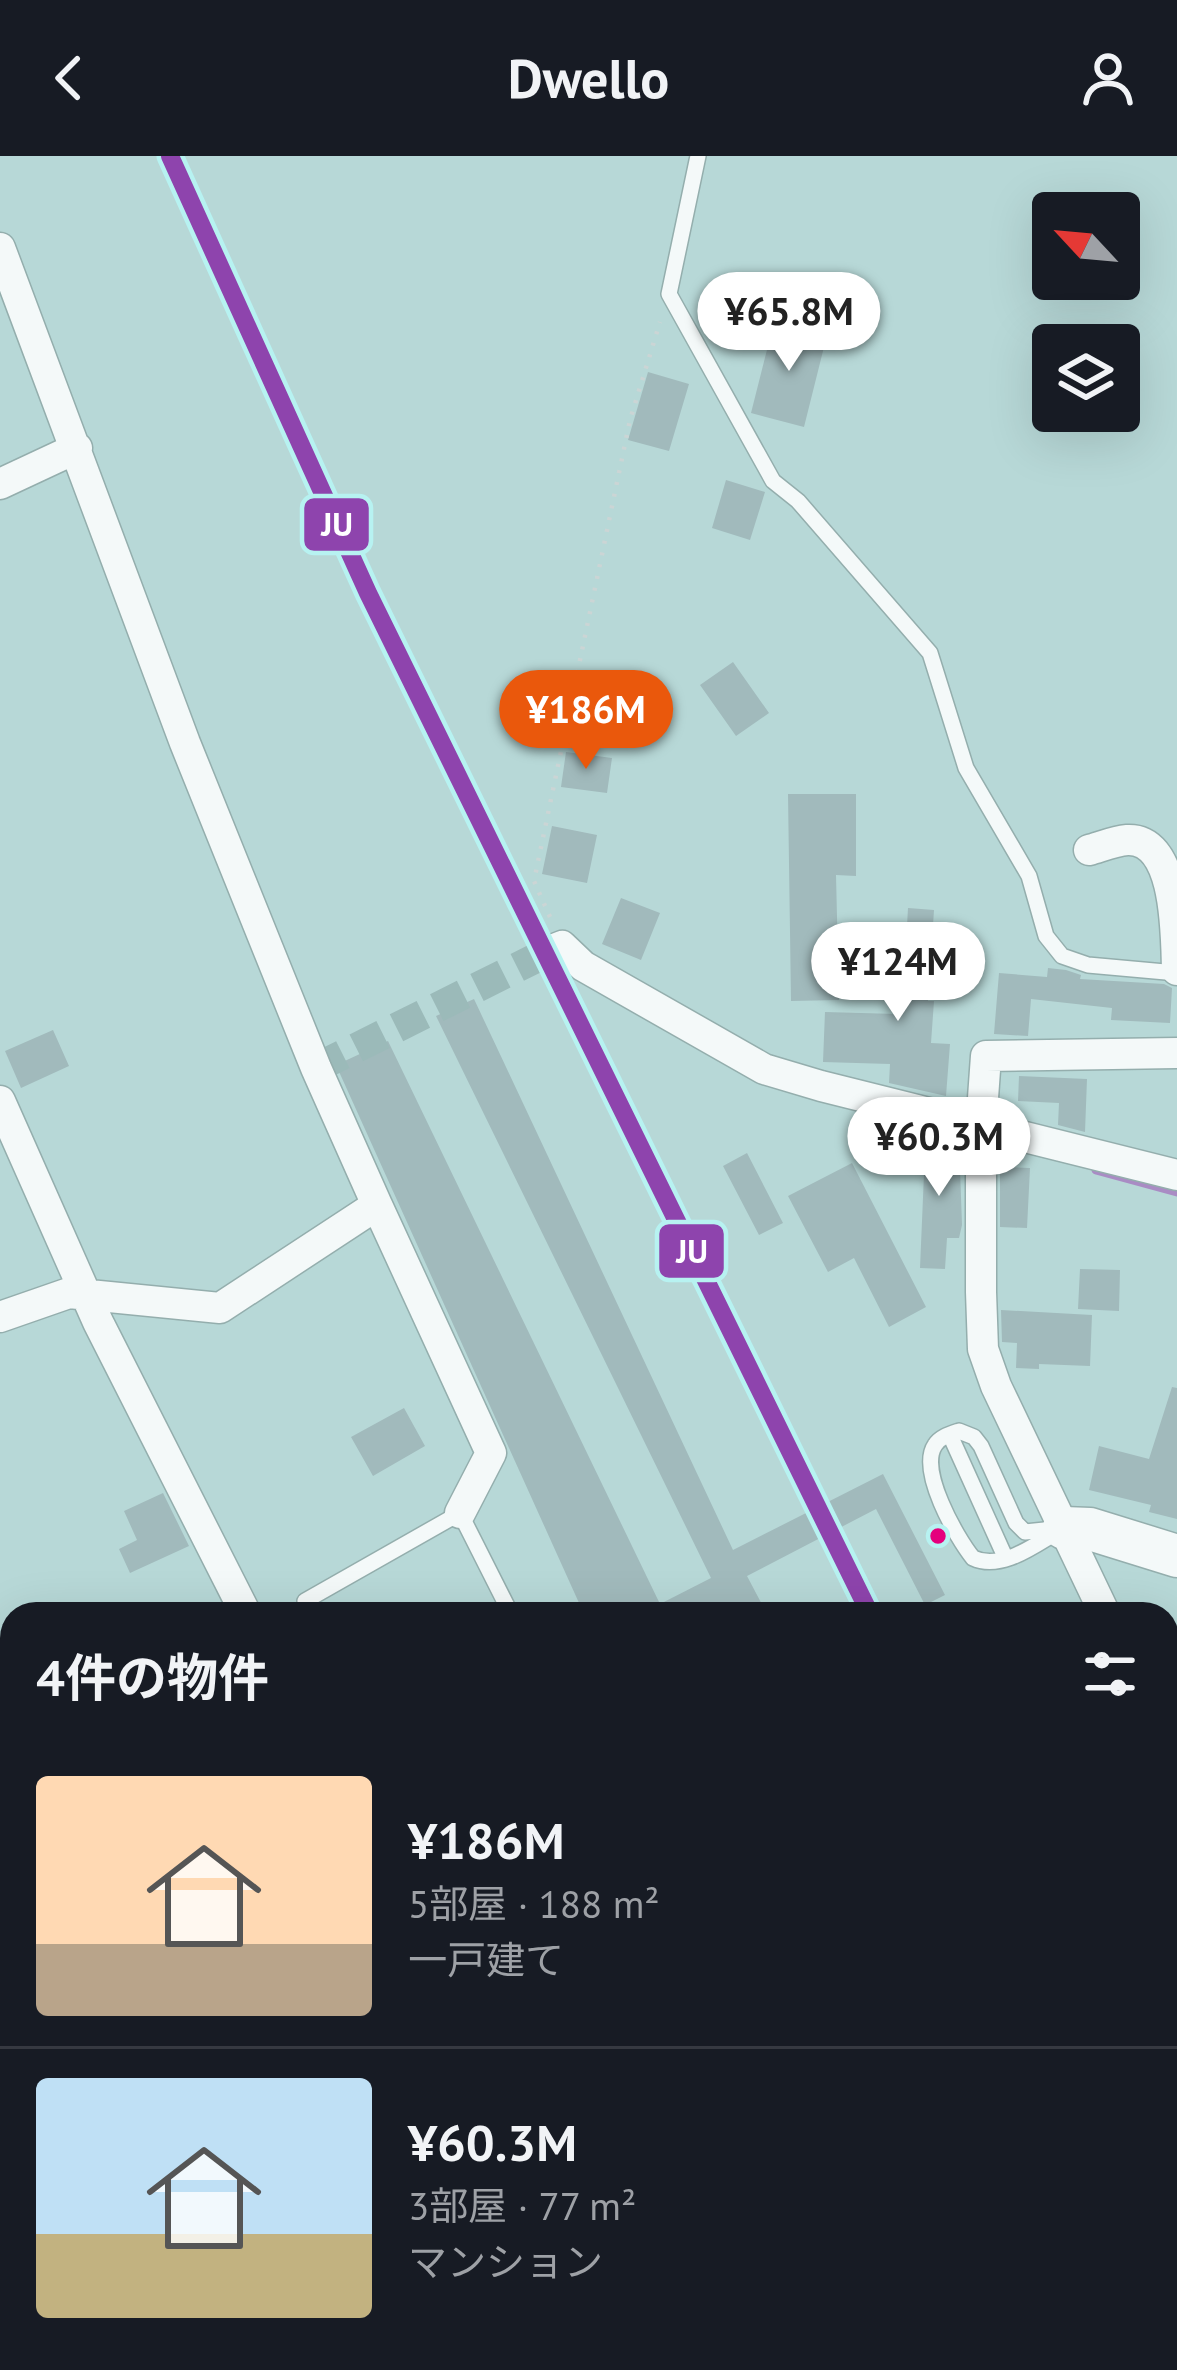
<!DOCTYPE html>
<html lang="ja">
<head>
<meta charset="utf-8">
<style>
  :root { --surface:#171b24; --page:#20242c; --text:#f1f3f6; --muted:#9ea1a6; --line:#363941; --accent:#ea580c }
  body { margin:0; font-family:"PT Sans","Noto Sans JP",sans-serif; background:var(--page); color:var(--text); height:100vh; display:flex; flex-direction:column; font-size:45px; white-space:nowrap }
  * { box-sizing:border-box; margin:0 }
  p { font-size:39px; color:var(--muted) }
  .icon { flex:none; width:66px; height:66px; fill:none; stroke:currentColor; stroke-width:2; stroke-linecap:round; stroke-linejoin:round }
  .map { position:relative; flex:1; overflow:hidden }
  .details { position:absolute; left:0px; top:1446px; width:1179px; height:768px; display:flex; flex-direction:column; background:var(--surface); border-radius:36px 36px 0 0; box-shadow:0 12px 48px #0002 }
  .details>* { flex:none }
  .needle { width:78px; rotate:296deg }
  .controls { position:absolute; left:1032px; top:36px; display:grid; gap:24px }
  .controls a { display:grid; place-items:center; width:108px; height:108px; border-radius:12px; background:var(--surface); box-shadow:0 12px 48px #0002; font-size:60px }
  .price { position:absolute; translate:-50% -102px; padding:0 27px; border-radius:42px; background:#fff; color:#222; font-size:39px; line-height:78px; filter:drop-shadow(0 3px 6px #0008) }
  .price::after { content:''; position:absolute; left:50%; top:72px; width:36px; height:27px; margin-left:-18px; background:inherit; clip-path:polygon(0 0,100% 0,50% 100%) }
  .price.active { background:var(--accent); color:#fff }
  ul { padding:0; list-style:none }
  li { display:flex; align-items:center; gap:36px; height:300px; padding:0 36px }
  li+li { border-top:3px solid var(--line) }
  li span { display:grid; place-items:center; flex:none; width:336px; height:240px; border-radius:12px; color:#555 }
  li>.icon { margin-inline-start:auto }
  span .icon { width:144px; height:144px; fill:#fffc; stroke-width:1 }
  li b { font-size:51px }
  h2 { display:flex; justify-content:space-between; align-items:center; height:144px; padding:0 36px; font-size:51px }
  header { display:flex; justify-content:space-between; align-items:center; height:156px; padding:0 36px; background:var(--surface); font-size:54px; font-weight:800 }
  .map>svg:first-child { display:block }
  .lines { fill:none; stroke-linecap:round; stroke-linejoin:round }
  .stream { stroke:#a98cc4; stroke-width:9 }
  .building { fill:#a1babc }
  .minor-tunnel { stroke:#9bbab9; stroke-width:30; stroke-dasharray:30 15; stroke-linecap:butt }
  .service-casing { stroke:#94aead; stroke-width:18 }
  .minor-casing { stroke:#94aead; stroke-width:33 }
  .secondary-casing { stroke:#94aead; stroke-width:45 }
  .path { stroke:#cbd5d5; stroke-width:4.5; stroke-dasharray:3 9; stroke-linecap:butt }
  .service { stroke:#f4f9f9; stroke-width:15 }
  .minor { stroke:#f4f9f9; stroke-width:30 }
  .secondary { stroke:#f4f9f9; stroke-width:42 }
  .rail-1-casing { stroke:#b7f2f1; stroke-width:27 }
  .rail-1 { stroke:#8e44ad; stroke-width:18 }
  .bus-dot { fill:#e5007d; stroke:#b7f2f1; stroke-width:4.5 }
  .line-badge { stroke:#b7f2f1; stroke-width:4.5 }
  .badge-label { font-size:33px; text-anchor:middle; font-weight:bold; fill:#fff }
</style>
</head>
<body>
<header><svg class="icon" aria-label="back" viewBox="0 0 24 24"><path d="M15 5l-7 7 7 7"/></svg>Dwello<svg class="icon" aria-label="person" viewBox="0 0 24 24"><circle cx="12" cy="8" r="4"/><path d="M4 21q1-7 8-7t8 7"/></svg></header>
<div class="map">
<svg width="1177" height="2214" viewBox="0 0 1177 2214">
  <rect width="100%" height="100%" fill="#b7d8d7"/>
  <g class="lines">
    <path class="stream" d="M 1096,1014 L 1177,1036"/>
  </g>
  <path class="building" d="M 774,166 L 827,179 L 804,271 L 751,257 Z
    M 648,216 L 689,228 L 669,295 L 628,284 Z
    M 726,324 L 765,336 L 750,384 L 712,372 Z
    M 733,506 L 769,557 L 736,580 L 700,529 Z
    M 566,596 L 612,602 L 607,637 L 561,631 Z
    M 788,638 L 856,638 L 856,720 L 836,719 L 839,844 L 791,845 Z
    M 552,670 L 597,679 L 587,727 L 542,718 Z
    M 621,742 L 660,757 L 641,804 L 602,788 Z
    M 908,752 L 934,754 L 928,845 L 934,845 L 931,887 L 950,888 L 946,940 L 889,927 L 890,908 L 823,906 L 825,856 L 897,858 L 898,843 L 903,843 Z
    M 1048,812 L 1066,814 L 1081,819 L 1080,823 L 1164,828 L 1172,832 L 1170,867 L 1111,864 L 1112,852 L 1031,843 L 1028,880 L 994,878 L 999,817 L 1047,821 Z
    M 474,843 L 733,1394 L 883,1318 L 945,1439 L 925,1449 L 876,1353 L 747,1420 L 767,1458 L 584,1458 L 336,909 L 388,885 L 660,1448 L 711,1422 L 436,860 Z
    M 53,874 L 69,910 L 21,932 L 5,895 Z
    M 1019,920 L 1087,923 L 1085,976 L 1058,969 L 1059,947 L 1018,945 Z
    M 919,980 L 959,985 L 962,1069 L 959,1082 L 947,1082 L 945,1113 L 920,1112 L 924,1018 L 918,1018 Z
    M 747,997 L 783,1067 L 759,1079 L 723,1010 Z
    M 852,1007 L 926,1151 L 889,1171 L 854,1102 L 828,1116 L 788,1040 Z
    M 1000,1011 L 1030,1012 L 1027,1072 L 1000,1071 Z
    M 1080,1113 L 1120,1114 L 1119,1155 L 1078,1153 Z
    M 1001,1154 L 1092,1159 L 1090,1210 L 1039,1208 L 1039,1213 L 1016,1212 L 1017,1187 L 1002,1186 Z
    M 1172,1231 L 1177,1232 L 1177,1363 L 1149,1356 L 1151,1349 L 1089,1334 L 1099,1290 L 1149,1303 Z
    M 404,1252 L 425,1290 L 373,1320 L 351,1281 Z
    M 163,1337 L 189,1390 L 130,1417 L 119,1393 L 137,1384 L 124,1355 Z"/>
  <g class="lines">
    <path class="minor-tunnel" d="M 316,912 L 552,794"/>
    <defs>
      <path id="service" d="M 698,0 L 669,138 L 773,325 L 798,345 L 930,497 L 966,612 L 1029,720 L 1046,780 L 1062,800 L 1088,809 L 1177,817
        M 959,1275 L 974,1281 L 981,1290 L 1016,1367 L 1025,1376 L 1064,1372 C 1038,1386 1003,1416 973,1402 C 956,1381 918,1314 935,1289 C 940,1281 950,1278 959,1275 Z
        M 950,1279 L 1006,1403
        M 311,1458 L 305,1445 L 460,1357 L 511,1458
        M 0,1866 L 12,1860
        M 0,1922 L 12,1916"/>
      <path id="minor" d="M 0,92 L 185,587 L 316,912 L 377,1049 L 220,1152 L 69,1137 L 0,1161
        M 0,328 L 77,292
        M 1089,694 C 1100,691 1115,685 1127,684 C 1177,681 1176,777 1177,814
        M 552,794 L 562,790 L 583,810 L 764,913 L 821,930 L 1177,1019
        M 0,945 L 98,1166 L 246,1458
        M 377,1049 L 491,1297 L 460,1357
        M 1105,1458 L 996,1230 L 983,1193 L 981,1136 L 981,970 L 986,900 L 1177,897
        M 1167,1574 L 1177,1592
        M 0,1583 L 12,1578
        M 203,2202 L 208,2214
        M 402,2202 L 407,2214
        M 597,2202 L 603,2214
        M 963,2202 L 970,2214
        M 0,2205 L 12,2200"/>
      <path id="secondary" d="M 1064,1372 L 1090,1373 L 1177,1400"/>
    </defs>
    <use href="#service" class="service-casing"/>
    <use href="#minor" class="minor-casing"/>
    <use href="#secondary" class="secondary-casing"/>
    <path class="path" d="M 550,761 L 534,725 L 630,264 L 660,166"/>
    <use href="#service" class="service"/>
    <use href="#minor" class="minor"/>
    <use href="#secondary" class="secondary"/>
    <defs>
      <path id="rail-1" d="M 170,0 L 368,437 L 870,1458"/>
    </defs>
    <use href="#rail-1" class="rail-1-casing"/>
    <use href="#rail-1" class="rail-1"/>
  </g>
  <circle class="bus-dot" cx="938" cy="1380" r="10"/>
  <g class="line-badge">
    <rect x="302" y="340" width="69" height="57" rx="12" fill="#8e44ad"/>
    <rect x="657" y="1066" width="69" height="58" rx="12" fill="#8e44ad"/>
  </g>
  <g class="badge-label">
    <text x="337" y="380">JU</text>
    <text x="692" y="1107">JU</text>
  </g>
</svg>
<div class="controls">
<a><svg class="needle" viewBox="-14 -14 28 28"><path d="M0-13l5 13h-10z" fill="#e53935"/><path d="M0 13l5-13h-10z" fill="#9ea1a6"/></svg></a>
<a><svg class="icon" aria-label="layers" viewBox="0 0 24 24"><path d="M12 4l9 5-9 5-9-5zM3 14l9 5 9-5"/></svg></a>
</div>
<b class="price" style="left:789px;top:218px">¥65.8M</b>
<b class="price active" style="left:586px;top:616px">¥186M</b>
<b class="price" style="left:898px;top:868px">¥124M</b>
<b class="price" style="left:939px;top:1043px">¥60.3M</b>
<section class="details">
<h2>4件の物件<svg class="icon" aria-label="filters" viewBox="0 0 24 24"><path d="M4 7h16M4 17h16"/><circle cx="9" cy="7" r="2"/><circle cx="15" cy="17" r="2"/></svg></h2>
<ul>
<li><span style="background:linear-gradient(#ffd9b3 70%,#b9a48a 0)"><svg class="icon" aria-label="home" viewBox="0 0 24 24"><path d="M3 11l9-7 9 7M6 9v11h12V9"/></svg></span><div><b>¥186M</b><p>5部屋 · 188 m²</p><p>一戸建て</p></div></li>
<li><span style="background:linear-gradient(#bfe0f5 65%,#c2b280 0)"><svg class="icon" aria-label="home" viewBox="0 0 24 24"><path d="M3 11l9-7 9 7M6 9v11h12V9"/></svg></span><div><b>¥60.3M</b><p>3部屋 · 77 m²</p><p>マンション</p></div></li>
</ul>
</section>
</div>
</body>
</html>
